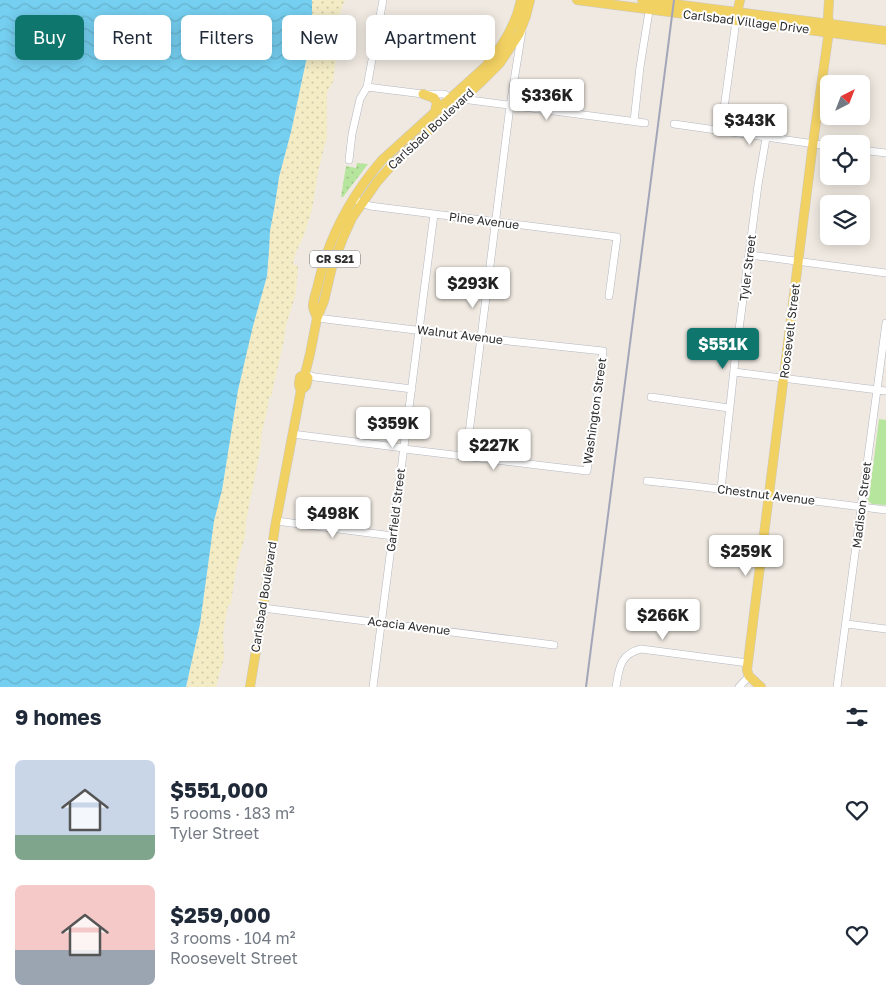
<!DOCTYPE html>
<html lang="en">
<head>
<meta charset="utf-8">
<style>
  :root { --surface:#fff; --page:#f2f2f3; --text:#1f2937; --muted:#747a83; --accent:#0f766e }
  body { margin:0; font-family:"Golos Text",sans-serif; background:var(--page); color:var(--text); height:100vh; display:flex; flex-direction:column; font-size:19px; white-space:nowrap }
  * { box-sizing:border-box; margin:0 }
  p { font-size:16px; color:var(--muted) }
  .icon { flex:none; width:28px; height:28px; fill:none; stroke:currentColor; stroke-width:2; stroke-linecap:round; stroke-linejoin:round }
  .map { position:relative; height:687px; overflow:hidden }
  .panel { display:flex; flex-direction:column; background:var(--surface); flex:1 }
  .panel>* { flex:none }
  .banner { position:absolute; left:15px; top:15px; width:500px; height:45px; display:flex; gap:10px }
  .needle { width:32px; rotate:42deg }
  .tools { position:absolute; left:820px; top:75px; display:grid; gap:10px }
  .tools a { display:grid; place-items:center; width:50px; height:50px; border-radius:8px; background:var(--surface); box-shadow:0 2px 12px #0003; font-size:25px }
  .price { position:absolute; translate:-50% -42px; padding:0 11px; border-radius:5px; background:#fff; color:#222; font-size:16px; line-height:32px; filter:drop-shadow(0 1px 2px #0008) }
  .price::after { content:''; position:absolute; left:50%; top:30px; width:15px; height:11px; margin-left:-8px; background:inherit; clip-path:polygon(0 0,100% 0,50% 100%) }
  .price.on { background:var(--accent); color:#fff }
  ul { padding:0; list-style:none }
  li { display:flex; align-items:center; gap:15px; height:125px; padding:0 15px }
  li span { display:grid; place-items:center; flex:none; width:140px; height:100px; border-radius:8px; color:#555 }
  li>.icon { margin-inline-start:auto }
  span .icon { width:60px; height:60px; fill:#fffc; stroke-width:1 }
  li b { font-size:21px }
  h2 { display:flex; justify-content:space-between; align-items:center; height:60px; padding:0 15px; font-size:21px }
  .chip { padding:0 18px; border-radius:8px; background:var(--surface); box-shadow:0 2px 12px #0003; font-size:18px; line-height:45px }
  .chip.on { background:var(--accent); color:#fff }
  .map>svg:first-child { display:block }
  .grass { fill:url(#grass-dots) }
  .sand { fill:url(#sand-dots) }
  .park { fill:#b6e59e }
  .water { fill:url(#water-waves) }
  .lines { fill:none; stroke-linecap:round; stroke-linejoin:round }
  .minor-casing { stroke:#b4b7c1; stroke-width:8 }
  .major-casing { stroke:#c9c9c9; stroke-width:10 }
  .minor { stroke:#fff; stroke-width:7 }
  .major { stroke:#f2d163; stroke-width:9 }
  .rail { stroke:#a3a6b8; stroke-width:2 }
  .labels { text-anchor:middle; stroke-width:4; stroke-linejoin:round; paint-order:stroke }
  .shield { fill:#fff; stroke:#6d6d6d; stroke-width:1 }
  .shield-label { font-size:11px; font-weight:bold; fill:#2e2e2e }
  .street-label { font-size:12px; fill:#2e2e2e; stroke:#fff }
</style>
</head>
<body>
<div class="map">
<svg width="886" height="687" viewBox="0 0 886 687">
  <defs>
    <pattern id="grass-dots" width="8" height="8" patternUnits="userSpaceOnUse" patternTransform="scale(1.25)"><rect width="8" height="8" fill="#b6e59e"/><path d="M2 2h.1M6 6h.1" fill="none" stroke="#9dc588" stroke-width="1.8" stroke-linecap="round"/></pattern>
    <pattern id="sand-dots" width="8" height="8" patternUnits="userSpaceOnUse" patternTransform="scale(1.25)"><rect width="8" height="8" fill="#f3ecc5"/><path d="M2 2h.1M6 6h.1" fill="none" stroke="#d1cbaa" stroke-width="1.8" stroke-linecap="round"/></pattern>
    <pattern id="water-waves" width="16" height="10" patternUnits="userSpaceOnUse" patternTransform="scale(1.25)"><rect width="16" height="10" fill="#75cff0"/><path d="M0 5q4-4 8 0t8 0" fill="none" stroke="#66b2ce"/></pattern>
  </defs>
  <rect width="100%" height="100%" fill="#efe9e1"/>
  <path class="grass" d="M 357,163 L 368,164 L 343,197 L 341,197 L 346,166 L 356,168 Z"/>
  <path class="sand" d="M 312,0 L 345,0 L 337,20 L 334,38 L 338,42 L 333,82 L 327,92 L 327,137 L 319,167 L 312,210 L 304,235 L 296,252 L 293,264 L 298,266 L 296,293 L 286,325 L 284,340 L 271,397 L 269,397 C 268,414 260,430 261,446 L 246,521 L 245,537 L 237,564 L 231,602 L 230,605 L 228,605 L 223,634 L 224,658 L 216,687 L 186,687 L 200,624 L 214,521 L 222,490 L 238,390 L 253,326 L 267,276 L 269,251 L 270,231 L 275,204 L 279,177 L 291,132 L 309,47 Z"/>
  <path class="park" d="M 879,419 L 886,420 L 886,505 L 872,504 L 867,500 L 868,498 L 869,498 Z"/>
  <path class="water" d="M 0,0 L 312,0 L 312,25 L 309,47 L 291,132 L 279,177 L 275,204 L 270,231 L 269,251 L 267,276 L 253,326 L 238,390 L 222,490 L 214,521 L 200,624 L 186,687 L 0,687 Z"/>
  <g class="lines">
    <defs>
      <path id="minor" d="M 367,87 L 423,94 L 444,94 L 450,98
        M 462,99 L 645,123
        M 634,121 L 640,67 L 650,5
        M 674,124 L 829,146
        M 721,130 L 736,21
        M 861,150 L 886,153
        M 349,160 L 352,134 L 360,99 L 367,87 L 383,0
        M 353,198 L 361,203 L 370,206 L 617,237 L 609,296
        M 750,255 L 886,273
        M 317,318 L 481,338 L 603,351 L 587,471 L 404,449
        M 734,372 L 886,391
        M 305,374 L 315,377 L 412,389
        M 651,397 L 729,408
        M 292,434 L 404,448
        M 466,457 L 510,106 L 522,31
        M 647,481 L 694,486 L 886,510
        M 721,489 L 735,360 L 758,185 L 766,138
        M 276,521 L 393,536
        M 263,608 L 554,645
        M 847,624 L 886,629
        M 373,687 L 434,214
        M 616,687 C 619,668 620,654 641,649 L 748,663
        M 739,687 L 749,676
        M 837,687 L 886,323"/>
      <path id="major" d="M 577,0 L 886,40
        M 642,0 L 886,31
        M 736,18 L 740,0
        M 423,94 L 434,98 L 437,103 L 435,111
        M 317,318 C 316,314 313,310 313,306 C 313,299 318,287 319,280 C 330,234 352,195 382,160 L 486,66 C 502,47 516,25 521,0
        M 301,390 L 306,386 L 308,378 L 305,374 L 310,354 L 317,318 L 324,301 L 332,267 L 343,238 L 352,218 L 377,182 L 391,166 L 482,81 L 500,63 L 519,34 L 526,16 L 530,0
        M 250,687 L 263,608 L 275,527 L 301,390 C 298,386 299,382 300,377 L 305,374
        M 761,687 L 749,676 L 747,670 L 813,143 L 830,24 L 828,18 L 829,0"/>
    </defs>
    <use href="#minor" class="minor-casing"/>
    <use href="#major" class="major-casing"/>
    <use href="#minor" class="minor"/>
    <use href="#major" class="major"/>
    <path class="rail" d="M 586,687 L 674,0"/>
  </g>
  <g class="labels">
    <rect class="shield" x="310" y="250.5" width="50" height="17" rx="4"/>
    <g class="shield-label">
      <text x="335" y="263">CR S21</text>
    </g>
    <g class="street-label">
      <text transform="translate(746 22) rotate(7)" y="4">Carlsbad Village Drive</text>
      <text transform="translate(431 129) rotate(-43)" y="4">Carlsbad Boulevard</text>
      <text transform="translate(484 221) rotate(7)" y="4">Pine Avenue</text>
      <text transform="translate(748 268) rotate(-83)" y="4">Tyler Street</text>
      <text transform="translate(790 331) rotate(-83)" y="4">Roosevelt Street</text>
      <text transform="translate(460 335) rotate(7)" y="4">Walnut Avenue</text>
      <text transform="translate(595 411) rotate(-82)" y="4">Washington Street</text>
      <text transform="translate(766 495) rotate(7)" y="4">Chestnut Avenue</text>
      <text transform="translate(862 505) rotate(-83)" y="4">Madison Street</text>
      <text transform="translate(396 510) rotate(-83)" y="4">Garfield Street</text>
      <text transform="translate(264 597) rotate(-81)" y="4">Carlsbad Boulevard</text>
      <text transform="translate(409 626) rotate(7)" y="4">Acacia Avenue</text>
    </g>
  </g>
</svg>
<div class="tools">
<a><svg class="needle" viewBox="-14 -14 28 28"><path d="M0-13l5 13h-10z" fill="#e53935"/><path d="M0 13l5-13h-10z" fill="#747a83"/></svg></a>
<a><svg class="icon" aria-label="locate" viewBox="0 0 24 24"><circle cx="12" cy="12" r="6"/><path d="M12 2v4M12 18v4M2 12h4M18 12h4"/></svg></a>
<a><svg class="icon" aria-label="layers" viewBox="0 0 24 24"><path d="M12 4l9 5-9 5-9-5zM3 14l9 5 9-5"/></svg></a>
</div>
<b class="price" style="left:547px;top:121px">$336K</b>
<b class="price" style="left:750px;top:146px">$343K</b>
<b class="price" style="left:473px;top:309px">$293K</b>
<b class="price on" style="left:723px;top:370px">$551K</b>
<b class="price" style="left:393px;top:449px">$359K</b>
<b class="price" style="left:494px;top:471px">$227K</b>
<b class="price" style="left:333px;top:539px">$498K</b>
<b class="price" style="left:746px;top:577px">$259K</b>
<b class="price" style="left:663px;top:641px">$266K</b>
<div class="banner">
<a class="chip on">Buy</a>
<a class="chip">Rent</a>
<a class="chip">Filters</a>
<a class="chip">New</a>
<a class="chip">Apartment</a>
</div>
</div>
<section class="panel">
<h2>9 homes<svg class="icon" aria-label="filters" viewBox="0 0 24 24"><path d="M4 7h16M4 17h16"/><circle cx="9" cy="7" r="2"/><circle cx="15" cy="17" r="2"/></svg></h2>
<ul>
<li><span style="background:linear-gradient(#c9d6e8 75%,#7fa58c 0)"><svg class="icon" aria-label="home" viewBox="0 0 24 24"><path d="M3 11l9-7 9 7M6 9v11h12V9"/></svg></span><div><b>$551,000</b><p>5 rooms · 183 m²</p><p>Tyler Street</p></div><svg class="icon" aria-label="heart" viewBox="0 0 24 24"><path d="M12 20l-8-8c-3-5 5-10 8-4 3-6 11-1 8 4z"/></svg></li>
<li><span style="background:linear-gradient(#f6c9c9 65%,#9aa5b1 0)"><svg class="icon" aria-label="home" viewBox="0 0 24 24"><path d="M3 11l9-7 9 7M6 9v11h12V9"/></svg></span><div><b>$259,000</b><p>3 rooms · 104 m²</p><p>Roosevelt Street</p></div><svg class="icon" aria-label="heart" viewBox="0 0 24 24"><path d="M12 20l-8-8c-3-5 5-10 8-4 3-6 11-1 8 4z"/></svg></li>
</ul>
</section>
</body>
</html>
